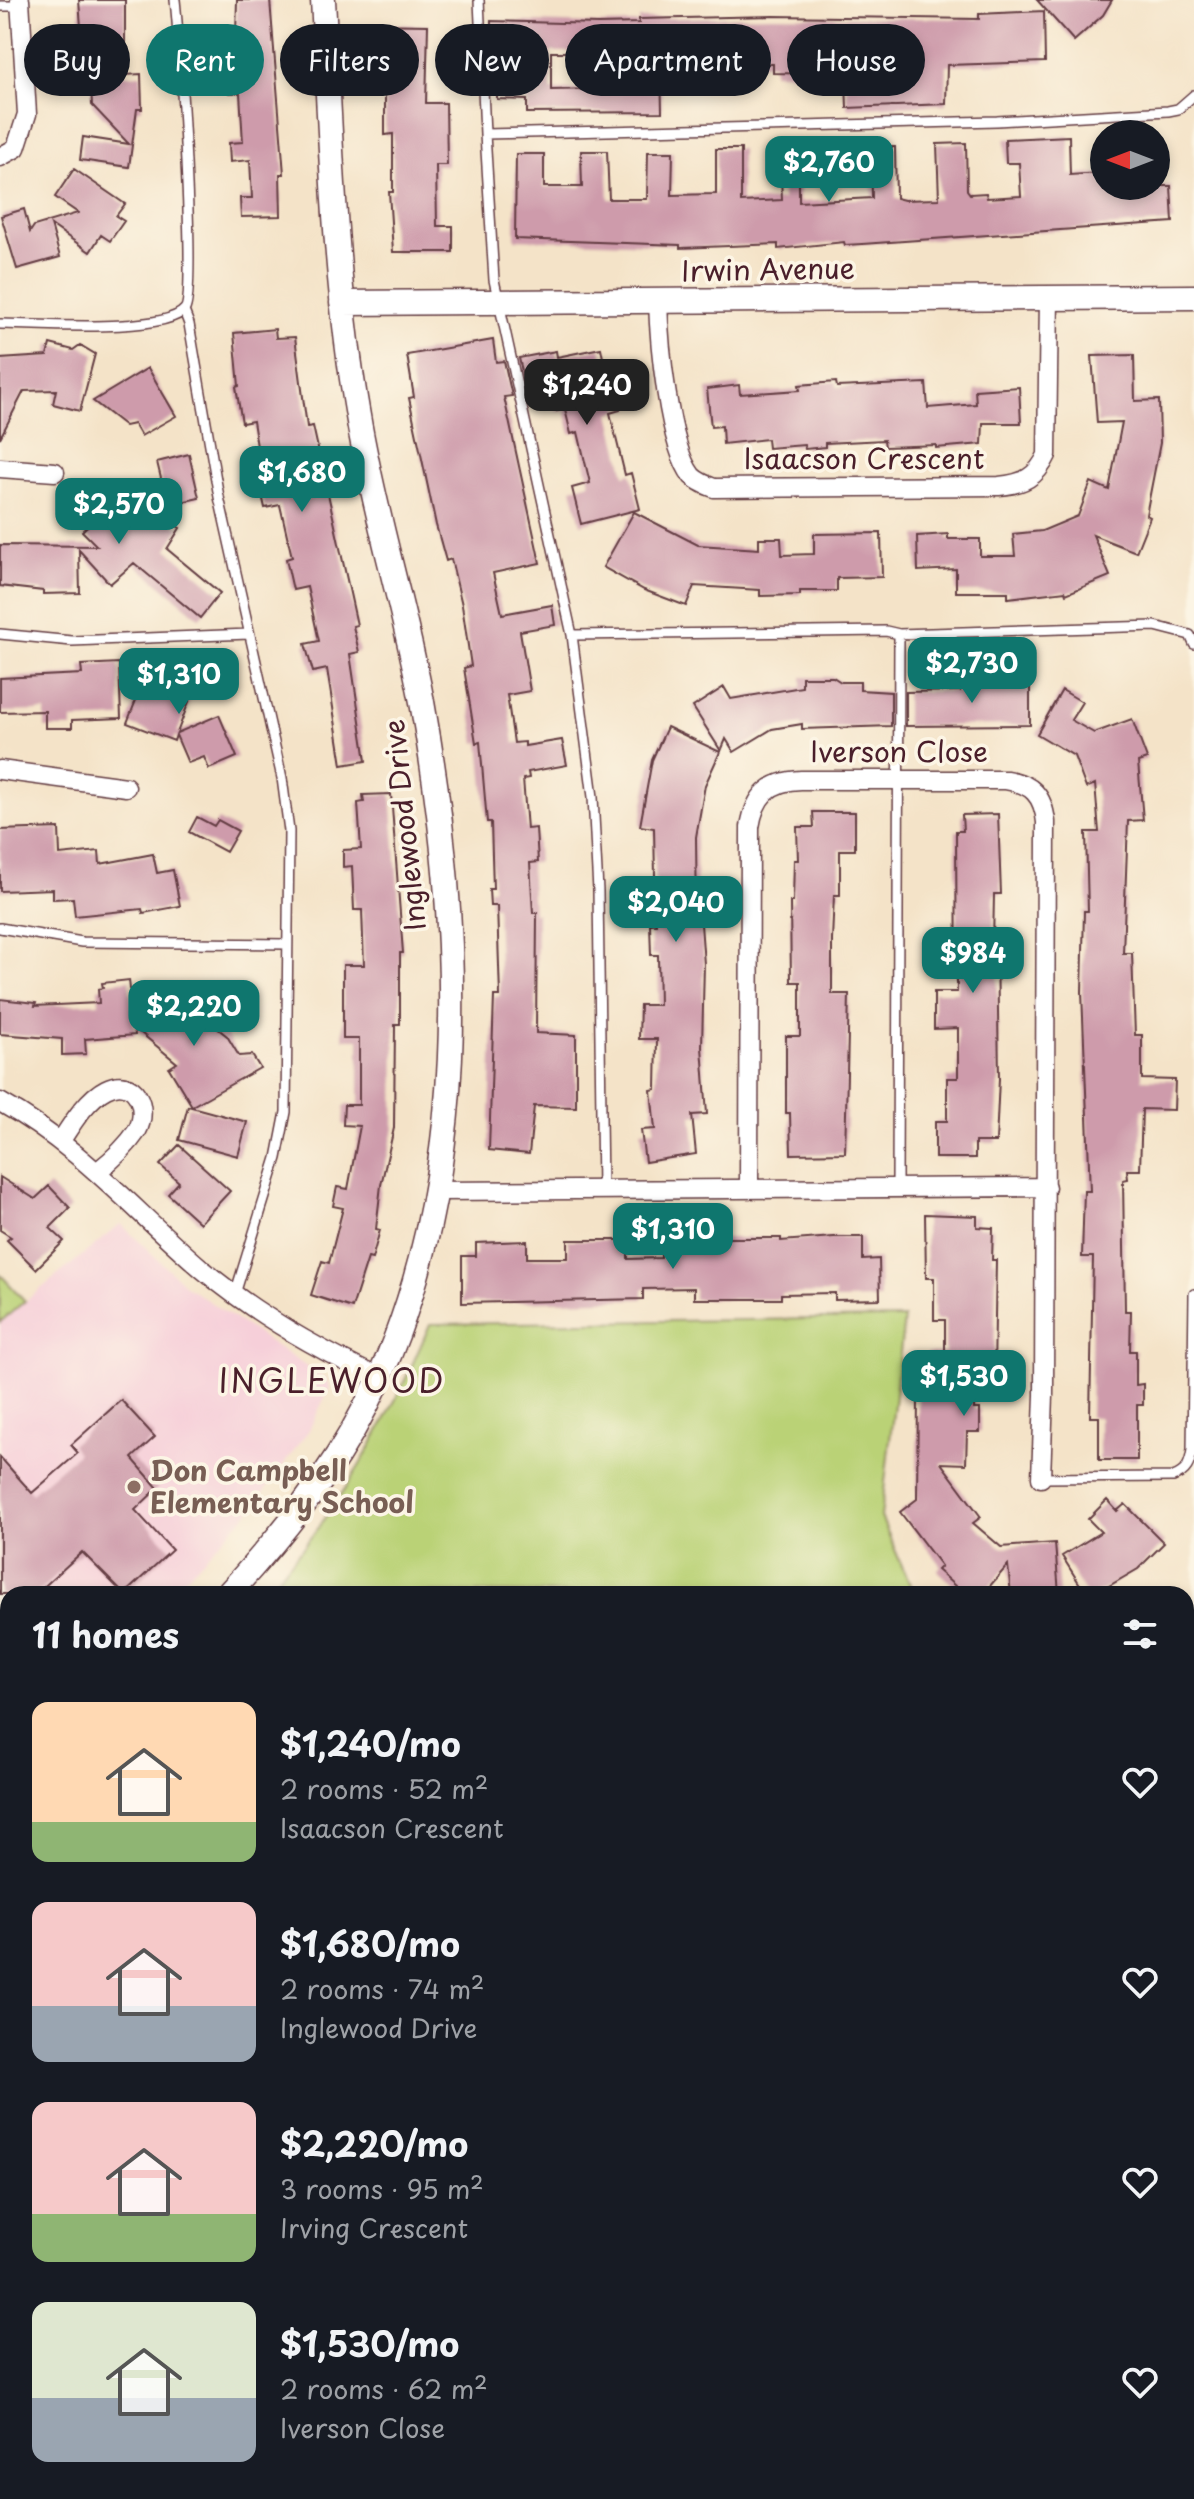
<!DOCTYPE html>
<html lang="en">
<head>
<meta charset="utf-8">
<style>
  :root { --surface:#171b24; --page:#242831; --text:#f1f3f6; --muted:#9ea1a6; --accent:#0f766e }
  body { margin:0; font-family:"Playpen Sans",sans-serif; background:var(--page); color:var(--text); height:100vh; display:flex; flex-direction:column; font-size:30px; white-space:nowrap }
  * { box-sizing:border-box; margin:0 }
  p { font-size:26px; color:var(--muted) }
  .icon { flex:none; width:44px; height:44px; fill:none; stroke:currentColor; stroke-width:2; stroke-linecap:round; stroke-linejoin:round }
  .map { position:relative; flex:1; overflow:hidden }
  .panel { position:absolute; left:0px; top:1586px; width:1194px; height:914px; display:flex; flex-direction:column; background:var(--surface); border-radius:24px 24px 0 0; box-shadow:0 4px 12px #0003 }
  .panel>* { flex:none }
  .hud { position:absolute; left:24px; top:24px; width:1146px; height:72px; display:flex; gap:16px }
  .needle { width:52px; rotate:270deg }
  .tools { position:absolute; left:1090px; top:120px; display:grid; gap:16px }
  .tools a { display:grid; place-items:center; width:80px; height:80px; border-radius:50%; background:var(--surface); box-shadow:0 4px 12px #0003; font-size:40px }
  .price { position:absolute; translate:-50% -68px; padding:0 18px; border-radius:16px; background:var(--accent); color:#fff; font-size:26px; line-height:52px; filter:drop-shadow(0 2px 4px #0008) }
  .price::after { content:''; position:absolute; left:50%; top:48px; width:24px; height:18px; margin-left:-12px; background:inherit; clip-path:polygon(0 0,100% 0,50% 100%) }
  .price.current { background:#222; color:#fff }
  ul { padding:0; list-style:none }
  li { display:flex; align-items:center; gap:24px; height:200px; padding:0 32px }
  li span { display:grid; place-items:center; flex:none; width:224px; height:160px; border-radius:16px; color:#555 }
  li>.icon { margin-inline-start:auto }
  span .icon { width:96px; height:96px; fill:#fffc; stroke-width:1 }
  li b { font-size:34px }
  h2 { display:flex; justify-content:space-between; align-items:center; height:96px; padding:0 32px; font-size:34px }
  .pill { padding:0 28px; border-radius:36px; background:var(--surface); box-shadow:0 4px 12px #0003; font-size:28px; line-height:72px }
  .pill.current { background:var(--accent); color:#fff }
  .map>svg:first-child { display:block }
  .built { fill:#f6cfd9 }
  .green { fill:#bad276; stroke:#827850; stroke-width:2 }
  .building { fill:#ce9bab; fill-rule:evenodd }
  .lines { fill:none; stroke-linecap:round; stroke-linejoin:round }
  .service-casing { stroke:#643c43; stroke-width:12 }
  .minor-casing { stroke:#643c43; stroke-width:21 }
  .tertiary-casing { stroke:#643c43; stroke-width:27 }
  .service { stroke:#fff; stroke-width:9 }
  .minor { stroke:#fff; stroke-width:18 }
  .tertiary { stroke:#fff; stroke-width:24 }
  .education-dot { fill:#8d6e63; stroke:#fcf5e5; stroke-width:3 }
  .labels { text-anchor:middle; stroke-width:7; stroke-linejoin:round; paint-order:stroke }
  .street-label { font-size:28px; fill:#4a1f2b; stroke:#fcf5e5 }
  .education-label { font-size:28px; font-weight:bold; fill:#785e54; stroke:#fcf5e5; text-anchor:start }
  .quarter-label { font-size:32px; letter-spacing:2px; fill:#4a1f2b; stroke:#fcf5e5 }
</style>
</head>
<body>
<div class="map">
<svg width="1194" height="2499" viewBox="0 0 1194 2499">
  <rect width="100%" height="100%" fill="#fcf5e5"/>
  <filter id="ink" filterUnits="userSpaceOnUse"><feTurbulence type="fractalNoise" baseFrequency=".0125" numOctaves="2"/><feDisplacementMap in="SourceGraphic" scale="16" xChannelSelector="R" yChannelSelector="G"/><feConvolveMatrix kernelMatrix="1 2 1 2 8 2 1 2 1" color-interpolation-filters="sRGB"/></filter>
  <filter id="wash" filterUnits="userSpaceOnUse"><feTurbulence type="fractalNoise" baseFrequency=".006" numOctaves="4" result="noise"/><feDisplacementMap in="SourceGraphic" scale="32" xChannelSelector="R" yChannelSelector="G"/><feGaussianBlur stdDeviation="1.8" result="paint"/><feColorMatrix in="noise" values="0 0 0 0 0 0 0 0 0 0 0 0 0 0 0 0 0 1.4 0 .05"/><feComposite in="paint" operator="in"/></filter>
  <g filter="url(#wash)">
    <rect width="100%" height="100%" fill="#f4e3c8"/>
    <path class="built" d="M 121,1224 L 186,1286 L 325,1379 L 330,1387 L 309,1430 L 248,1513 L 170,1594 L 8,1594 L 8,1705 L 0,1708 L 0,1322 Z"/>
    <path class="green" d="M 0,1274 L 25,1301 L 0,1322 Z
      M 904,1318 L 881,1517 L 914,1594 L 265,1592 C 339,1512 388,1424 430,1324 Z"/>
    <g id="blocks">
      <path class="building" d="M 79,0 L 125,0 L 125,75 L 141,74 L 142,109 L 137,109 L 129,167 L 80,160 L 83,137 L 129,144 L 92,105 L 90,67 L 75,67 L 75,40 L 82,40 Z
        M 237,0 L 270,0 L 284,174 L 280,174 L 281,216 L 241,217 L 240,198 L 252,198 L 250,160 L 230,162 L 229,143 L 243,142 L 240,93 L 229,93 L 229,34 L 236,34 Z
        M 1037,0 L 1112,0 L 1103,15 L 1074,41 Z
        M 1044,11 L 1045,62 L 947,65 L 946,104 L 847,108 L 846,82 L 823,83 L 823,74 L 773,73 L 773,64 L 719,64 L 719,73 L 702,74 L 702,68 L 661,69 L 662,112 L 527,113 L 527,100 L 497,99 L 497,62 L 491,62 L 491,21 L 598,24 L 639,23 L 639,19 L 773,16 L 979,19 L 979,14 ZM 551,52 L 598,52 L 596,89 L 551,90 Z
        M 367,24 L 428,25 L 426,103 L 446,103 L 447,165 L 436,165 L 437,226 L 453,226 L 453,252 L 393,252 L 389,192 L 393,192 L 393,134 L 385,135 L 385,93 L 369,93 Z
        M 1069,136 L 1070,175 L 1099,173 L 1104,186 L 1171,186 L 1173,222 L 862,244 L 845,245 L 844,242 L 778,249 L 778,244 L 680,248 L 680,245 L 515,239 L 516,154 L 544,154 L 544,187 L 582,187 L 581,151 L 607,151 L 609,199 L 647,199 L 648,152 L 673,152 L 672,195 L 716,194 L 716,149 L 741,149 L 741,202 L 782,200 L 780,151 L 799,151 L 799,202 L 872,198 L 871,147 L 895,147 L 896,198 L 904,200 L 939,199 L 937,144 L 966,143 L 967,190 L 970,194 L 986,193 L 987,198 L 1021,196 L 1019,163 L 1006,163 L 1005,139 Z
        M 74,169 L 125,204 L 116,216 L 124,221 L 110,241 L 101,235 L 90,252 L 51,225 L 60,257 L 17,269 L 1,216 L 24,209 L 30,232 L 34,226 L 78,213 L 55,197 Z
        M 275,329 L 276,338 L 295,337 L 307,427 L 313,426 L 357,625 L 353,626 L 359,652 L 350,654 L 366,761 L 342,765 L 327,669 L 313,672 L 305,644 L 319,641 L 307,587 L 293,590 L 286,559 L 292,557 L 280,505 L 265,508 L 257,473 L 261,472 L 253,421 L 242,423 L 236,387 L 239,386 L 234,333 Z
        M 493,340 L 496,362 L 504,361 L 512,396 L 504,397 L 540,563 L 493,573 L 502,614 L 552,605 L 555,625 L 520,631 L 530,691 L 507,695 L 514,743 L 525,742 L 525,746 L 562,740 L 567,765 L 528,772 L 529,778 L 523,779 L 527,829 L 536,828 L 538,862 L 530,863 L 533,913 L 537,913 L 536,1033 L 576,1035 L 576,1107 L 534,1106 L 529,1154 L 489,1150 L 494,996 L 500,996 L 497,906 L 490,906 L 489,889 L 493,889 L 491,822 L 487,822 L 480,742 L 476,743 L 464,668 L 471,666 L 462,605 L 451,559 L 446,561 L 436,525 L 409,398 L 414,397 L 407,355 Z
        M 50,344 L 73,350 L 80,345 L 95,354 L 80,411 L 53,404 L 56,390 L 24,391 L 0,438 L 0,359 L 47,356 Z
        M 601,348 L 609,387 L 614,386 L 620,410 L 610,413 L 625,475 L 631,473 L 640,509 L 581,524 L 572,488 L 590,483 L 578,432 L 571,434 L 565,409 L 557,411 L 552,388 L 527,393 L 519,358 L 556,351 L 557,357 Z
        M 1134,355 L 1135,401 L 1159,400 L 1160,443 L 1146,515 L 1150,517 L 1136,552 L 1093,535 L 1110,576 L 1066,594 L 1065,591 L 1008,598 L 1008,592 L 956,592 L 956,569 L 918,571 L 917,536 L 948,534 L 948,539 L 980,539 L 980,556 L 1015,556 L 1013,534 L 1042,531 L 1078,516 L 1091,482 L 1109,490 L 1122,422 L 1097,423 L 1092,356 Z
        M 148,368 L 176,416 L 141,436 L 134,424 L 125,426 L 93,401 Z
        M 836,382 L 837,387 L 926,383 L 928,408 L 976,404 L 975,390 L 1019,387 L 1021,423 L 983,423 L 982,444 L 936,448 L 936,445 L 885,447 L 884,440 L 825,443 L 825,447 L 805,449 L 804,445 L 768,448 L 767,439 L 723,444 L 722,426 L 711,427 L 707,389 L 739,385 L 740,394 L 800,390 L 799,385 Z
        M 189,454 L 199,498 L 150,509 L 180,528 L 167,549 L 220,593 L 200,618 L 134,563 L 110,584 L 79,550 L 80,593 L 43,594 L 43,591 L 0,586 L 0,545 L 97,546 L 82,531 L 126,490 L 138,498 L 145,486 L 166,499 L 157,462 Z
        M 634,512 L 698,545 L 759,549 L 759,538 L 781,538 L 782,555 L 814,554 L 814,534 L 881,533 L 882,577 L 837,578 L 837,591 L 800,591 L 800,595 L 760,596 L 760,590 L 694,586 L 686,606 L 644,590 L 603,567 Z
        M 152,660 L 198,678 L 177,733 L 219,715 L 237,757 L 209,769 L 204,757 L 188,763 L 176,735 L 174,741 L 127,723 Z
        M 119,663 L 121,718 L 72,720 L 72,728 L 45,728 L 45,711 L 0,712 L 0,678 L 82,674 L 81,665 Z
        M 802,677 L 833,677 L 841,682 L 860,682 L 860,690 L 891,692 L 891,726 L 802,729 L 802,724 L 772,729 L 734,752 L 726,739 L 721,751 L 693,707 L 724,687 L 731,699 L 802,687 Z
        M 1030,679 L 1030,725 L 906,726 L 906,692 L 960,691 L 959,680 Z
        M 1062,690 L 1082,702 L 1071,720 L 1094,733 L 1132,719 L 1147,759 L 1138,762 L 1143,820 L 1128,821 L 1123,953 L 1132,953 L 1135,1035 L 1142,1035 L 1142,1079 L 1175,1080 L 1174,1110 L 1142,1109 L 1140,1170 L 1127,1170 L 1128,1179 L 1123,1180 L 1125,1311 L 1131,1311 L 1130,1351 L 1136,1351 L 1136,1385 L 1143,1384 L 1143,1405 L 1137,1405 L 1137,1460 L 1099,1460 L 1099,1417 L 1090,1417 L 1093,1257 L 1082,1257 L 1084,1191 L 1090,1191 L 1082,992 L 1084,911 L 1088,911 L 1086,832 L 1099,832 L 1095,784 L 1086,788 L 1074,756 L 1037,734 Z
        M 667,727 L 720,752 L 705,785 L 696,837 L 697,924 L 701,924 L 704,964 L 702,1047 L 707,1114 L 692,1115 L 696,1154 L 645,1162 L 641,1130 L 655,1129 L 651,1090 L 656,1089 L 657,1039 L 639,1039 L 640,1005 L 659,1005 L 658,955 L 651,955 L 650,924 L 656,924 L 654,828 L 640,826 L 652,760 Z
        M 391,794 L 403,953 L 400,953 L 400,1024 L 395,1024 L 394,1128 L 381,1185 L 376,1229 L 380,1230 L 372,1259 L 368,1258 L 352,1308 L 311,1295 L 322,1261 L 329,1263 L 343,1208 L 333,1206 L 337,1187 L 348,1189 L 360,1126 L 343,1125 L 344,1105 L 359,1105 L 359,1039 L 343,1039 L 343,965 L 364,965 L 362,910 L 354,910 L 352,866 L 343,867 L 343,850 L 361,849 L 358,803 L 364,802 L 363,795 Z
        M 813,812 L 855,812 L 855,850 L 840,850 L 840,895 L 834,895 L 832,940 L 832,994 L 849,994 L 845,1153 L 791,1154 L 790,1113 L 786,1113 L 786,1036 L 800,1036 L 800,982 L 791,982 L 790,902 L 793,902 L 794,860 L 798,860 L 797,827 L 814,827 Z
        M 998,814 L 1001,894 L 994,894 L 993,945 L 997,945 L 999,1079 L 996,1142 L 975,1142 L 975,1158 L 935,1158 L 935,1121 L 947,1121 L 947,1078 L 958,1078 L 958,1028 L 934,1029 L 934,992 L 957,992 L 956,831 L 963,831 L 962,815 Z
        M 197,817 L 214,826 L 218,820 L 238,831 L 226,852 L 189,832 Z
        M 59,828 L 60,855 L 99,851 L 100,864 L 153,854 L 157,873 L 173,870 L 180,906 L 143,913 L 142,909 L 75,916 L 73,898 L 53,899 L 53,889 L 0,891 L 0,830 Z
        M 129,980 L 135,1035 L 85,1039 L 86,1054 L 62,1055 L 62,1039 L 0,1034 L 0,999 L 36,1003 L 35,1006 L 99,1003 L 98,989 L 103,988 L 102,983 Z
        M 167,988 L 227,1036 L 239,1056 L 252,1055 L 260,1068 L 192,1106 L 169,1068 L 177,1063 L 135,1028 Z
        M 188,1106 L 247,1122 L 238,1156 L 179,1140 Z
        M 179,1145 L 230,1191 L 200,1223 L 168,1194 L 179,1182 L 160,1165 Z
        M 0,1177 L 35,1199 L 49,1186 L 70,1208 L 50,1228 L 64,1241 L 36,1269 L 7,1240 L 11,1237 L 0,1230 Z
        M 925,1214 L 977,1216 L 977,1227 L 993,1228 L 992,1260 L 996,1260 L 994,1373 L 973,1374 L 974,1409 L 980,1409 L 980,1432 L 967,1432 L 966,1464 L 941,1463 L 981,1517 L 973,1523 L 1001,1547 L 1055,1543 L 1059,1594 L 1011,1594 L 1008,1565 L 983,1594 L 964,1594 L 937,1570 L 941,1566 L 900,1512 L 917,1499 L 918,1396 L 928,1396 L 927,1353 L 945,1353 L 945,1320 L 934,1320 L 934,1278 L 926,1278 Z
        M 834,1237 L 863,1237 L 863,1260 L 879,1259 L 880,1299 L 835,1300 L 835,1293 L 781,1294 L 781,1299 L 694,1299 L 694,1288 L 643,1289 L 643,1299 L 462,1303 L 462,1256 L 476,1256 L 476,1243 L 527,1241 L 527,1258 L 568,1258 L 568,1240 L 628,1240 L 628,1259 L 661,1258 L 661,1244 L 694,1244 L 694,1238 L 781,1238 L 781,1241 Z
        M 121,1400 L 155,1437 L 132,1458 L 158,1488 L 135,1510 L 172,1550 L 124,1594 L 82,1552 L 36,1594 L 0,1594 L 0,1457 L 32,1493 L 78,1453 L 71,1445 Z
        M 1107,1500 L 1117,1511 L 1125,1504 L 1164,1543 L 1138,1569 L 1095,1594 L 1086,1594 L 1062,1556 L 1101,1532 L 1088,1519 Z"/>
    </g>
  </g>
  <g filter="url(#ink)">
    <use href="#blocks" fill-opacity="0" stroke="#643c43" stroke-width="2"/>
    <g class="lines">
      <defs>
        <path id="service" d="M 479,0 L 485,134
          M 0,6 L 21,6
          M 184,311 L 189,324 L 219,497 L 282,778 L 289,831 L 286,1112 L 277,1158 L 235,1294
          M 0,324 C 35,324 165,334 185,309 C 197,295 179,35 175,0
          M 0,634 L 72,641 L 249,634
          M 572,635 L 886,631 L 899,634 L 1155,626 L 1190,635 L 1194,644
          M 0,928 L 82,942 L 286,944
          M 897,1188 L 899,634
          M 602,1189 L 598,891 L 593,797 L 572,635 L 494,280 L 485,134 L 997,121 L 1168,111 L 1178,109 L 1194,95
          M 1041,1478 L 1173,1477 C 1187,1472 1190,1464 1192,1450 L 1194,1294
          M 1186,1756 L 1194,1769
          M 0,1923 L 8,1921
          M 0,2219 L 8,2219
          M 264,2492 L 264,2499
          M 579,2499 L 579,2492
          M 885,2499 L 885,2492
          M 1193,2499 L 1194,2425"/>
        <path id="minor" d="M 0,157 L 16,148 L 27,114 L 20,0
          M 658,301 C 659,340 668,446 692,476 C 698,482 706,485 714,488 L 999,486 C 1023,484 1037,477 1047,455 L 1049,297
          M 0,468 L 55,472
          M 0,770 L 126,787
          M 0,1102 C 81,1147 133,1210 202,1269 C 255,1314 317,1349 379,1378
          M 62,1139 C 73,1122 88,1098 106,1089 C 135,1074 150,1108 137,1131 C 127,1146 112,1160 98,1171
          M 749,1188 L 750,827 C 755,796 769,781 801,780 L 1006,780 C 1032,784 1043,795 1046,822 L 1044,1395 L 1041,1478
          M 437,1191 L 1046,1187
          M 0,2387 L 8,2387
          M 101,2492 L 101,2499
          M 420,2499 L 420,2492
          M 729,2499 L 729,2492
          M 1038,2499 L 1038,2492"/>
        <path id="tertiary" d="M 342,303 L 1194,297
          M 228,1594 C 281,1536 330,1476 366,1406 C 474,1192 463,931 422,702 C 404,606 374,512 358,416 C 334,279 331,139 323,0
          M 0,1749 L 8,1746"/>
      </defs>
      <use href="#service" class="service-casing"/>
      <use href="#minor" class="minor-casing"/>
      <use href="#tertiary" class="tertiary-casing"/>
      <use href="#service" class="service"/>
      <use href="#minor" class="minor"/>
      <use href="#tertiary" class="tertiary"/>
    </g>
  </g>
  <circle class="education-dot" cx="134" cy="1487" r="8"/>
  <g class="labels">
    <g class="street-label">
      <text transform="translate(768 270) rotate(-1)" y="10">Irwin Avenue</text>
      <text x="864" y="469">Isaacson Crescent</text>
      <text x="899" y="762">Iverson Close</text>
      <text transform="translate(405 825) rotate(-96)" y="10">Inglewood Drive</text>
    </g>
    <g class="education-label">
      <text x="150" y="1481">Don Campbell<tspan x="150" dy="32">Elementary School</tspan></text>
    </g>
    <g class="quarter-label">
      <text x="332" y="1393">INGLEWOOD</text>
    </g>
  </g>
</svg>
<div class="tools">
<a><svg class="needle" viewBox="-14 -14 28 28"><path d="M0-13l5 13h-10z" fill="#e53935"/><path d="M0 13l5-13h-10z" fill="#9ea1a6"/></svg></a>
</div>
<b class="price" style="left:829px;top:204px">$2,760</b>
<b class="price current" style="left:587px;top:427px">$1,240</b>
<b class="price" style="left:302px;top:514px">$1,680</b>
<b class="price" style="left:119px;top:546px">$2,570</b>
<b class="price" style="left:972px;top:705px">$2,730</b>
<b class="price" style="left:179px;top:716px">$1,310</b>
<b class="price" style="left:676px;top:944px">$2,040</b>
<b class="price" style="left:973px;top:995px">$984</b>
<b class="price" style="left:194px;top:1048px">$2,220</b>
<b class="price" style="left:673px;top:1271px">$1,310</b>
<b class="price" style="left:964px;top:1418px">$1,530</b>
<div class="hud">
<a class="pill">Buy</a>
<a class="pill current">Rent</a>
<a class="pill">Filters</a>
<a class="pill">New</a>
<a class="pill">Apartment</a>
<a class="pill">House</a>
</div>
<section class="panel">
<h2>11 homes<svg class="icon" aria-label="filters" viewBox="0 0 24 24"><path d="M4 7h16M4 17h16"/><circle cx="9" cy="7" r="2"/><circle cx="15" cy="17" r="2"/></svg></h2>
<ul>
<li><span style="background:linear-gradient(#ffd9b3 75%,#8fb573 0)"><svg class="icon" aria-label="home" viewBox="0 0 24 24"><path d="M3 11l9-7 9 7M6 9v11h12V9"/></svg></span><div><b>$1,240/mo</b><p>2 rooms · 52 m²</p><p>Isaacson Crescent</p></div><svg class="icon" aria-label="heart" viewBox="0 0 24 24"><path d="M12 20l-8-8c-3-5 5-10 8-4 3-6 11-1 8 4z"/></svg></li>
<li><span style="background:linear-gradient(#f6c9c9 65%,#9aa5b1 0)"><svg class="icon" aria-label="home" viewBox="0 0 24 24"><path d="M3 11l9-7 9 7M6 9v11h12V9"/></svg></span><div><b>$1,680/mo</b><p>2 rooms · 74 m²</p><p>Inglewood Drive</p></div><svg class="icon" aria-label="heart" viewBox="0 0 24 24"><path d="M12 20l-8-8c-3-5 5-10 8-4 3-6 11-1 8 4z"/></svg></li>
<li><span style="background:linear-gradient(#f6c9c9 70%,#8fb573 0)"><svg class="icon" aria-label="home" viewBox="0 0 24 24"><path d="M3 11l9-7 9 7M6 9v11h12V9"/></svg></span><div><b>$2,220/mo</b><p>3 rooms · 95 m²</p><p>Irving Crescent</p></div><svg class="icon" aria-label="heart" viewBox="0 0 24 24"><path d="M12 20l-8-8c-3-5 5-10 8-4 3-6 11-1 8 4z"/></svg></li>
<li><span style="background:linear-gradient(#dfe7d0 60%,#9aa5b1 0)"><svg class="icon" aria-label="home" viewBox="0 0 24 24"><path d="M3 11l9-7 9 7M6 9v11h12V9"/></svg></span><div><b>$1,530/mo</b><p>2 rooms · 62 m²</p><p>Iverson Close</p></div><svg class="icon" aria-label="heart" viewBox="0 0 24 24"><path d="M12 20l-8-8c-3-5 5-10 8-4 3-6 11-1 8 4z"/></svg></li>
</ul>
</section>
</div>
</body>
</html>
